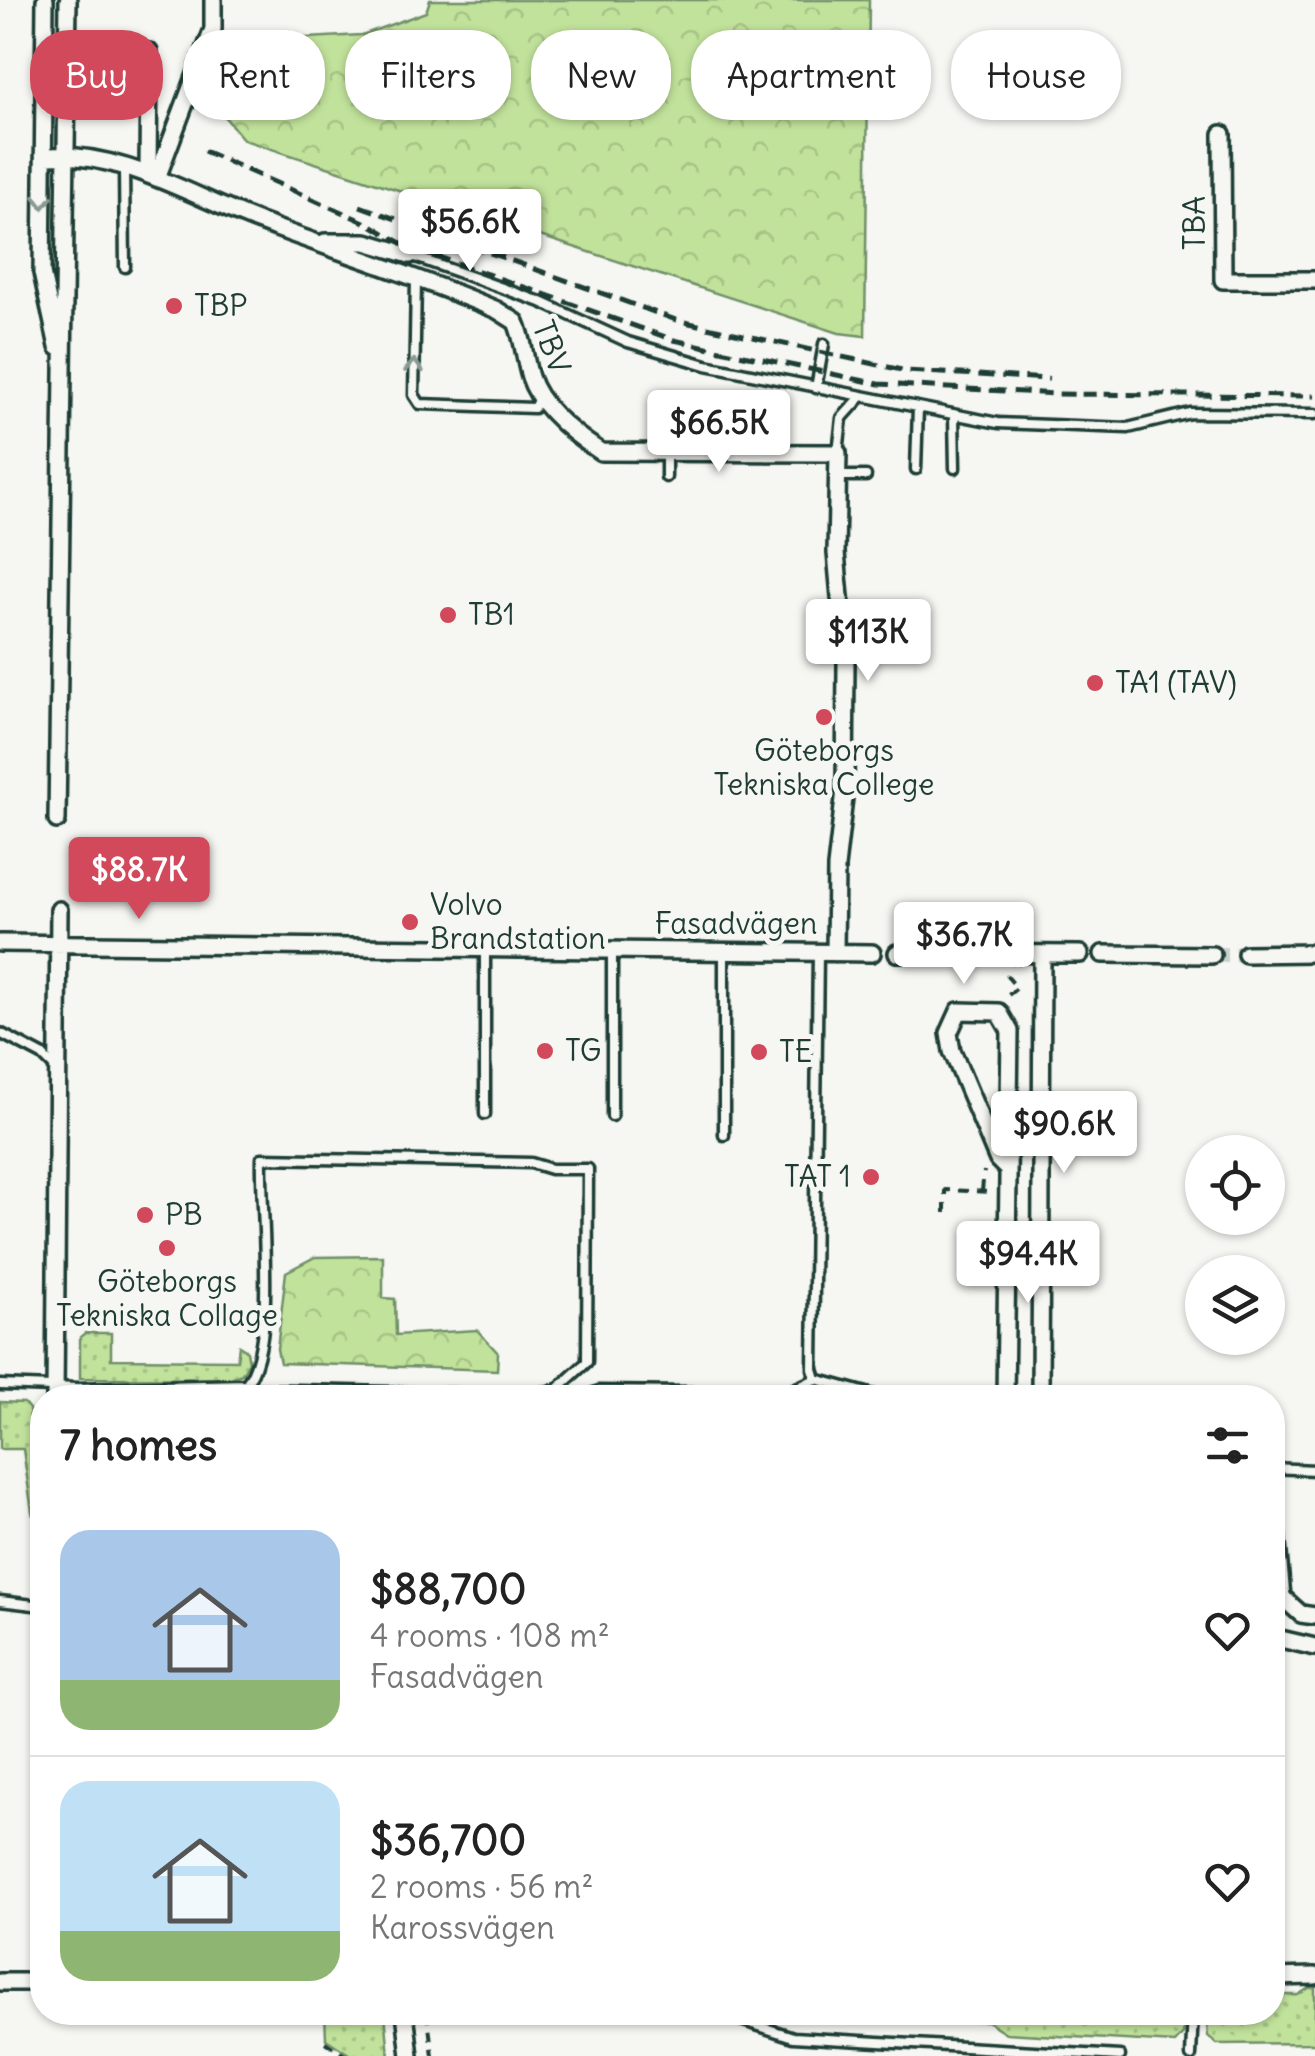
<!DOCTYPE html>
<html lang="en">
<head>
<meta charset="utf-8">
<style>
  :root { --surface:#fff; --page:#f6f6f6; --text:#222; --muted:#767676; --line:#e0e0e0; --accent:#d1495b }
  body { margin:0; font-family:Delius,sans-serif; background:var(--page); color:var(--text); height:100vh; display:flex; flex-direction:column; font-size:38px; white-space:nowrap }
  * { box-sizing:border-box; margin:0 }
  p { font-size:32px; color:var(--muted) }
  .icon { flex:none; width:55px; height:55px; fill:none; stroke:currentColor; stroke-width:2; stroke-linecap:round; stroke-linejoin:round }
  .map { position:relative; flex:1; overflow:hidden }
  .side { position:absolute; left:30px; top:1385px; width:1255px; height:640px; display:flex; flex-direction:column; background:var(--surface); border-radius:40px; box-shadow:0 2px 8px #0004 }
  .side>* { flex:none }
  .top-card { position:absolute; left:30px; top:30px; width:1255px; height:90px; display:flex; gap:20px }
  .fabs { position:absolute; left:1185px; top:1135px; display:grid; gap:20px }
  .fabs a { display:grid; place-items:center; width:100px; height:100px; border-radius:50%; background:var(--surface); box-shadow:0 2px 8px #0004; font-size:50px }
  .price { position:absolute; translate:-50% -85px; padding:0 22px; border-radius:10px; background:#fff; color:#222; font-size:32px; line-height:65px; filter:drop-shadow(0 2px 5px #0008) }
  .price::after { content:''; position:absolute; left:50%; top:60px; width:30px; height:22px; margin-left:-15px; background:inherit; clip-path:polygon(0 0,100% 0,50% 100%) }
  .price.selected { background:var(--accent); color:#fff }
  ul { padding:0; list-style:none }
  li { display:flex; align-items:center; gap:30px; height:250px; padding:0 30px }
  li+li { border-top:2px solid var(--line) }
  li span { display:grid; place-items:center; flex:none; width:280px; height:200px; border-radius:30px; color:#555 }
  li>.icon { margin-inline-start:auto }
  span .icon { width:120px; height:120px; fill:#fffc; stroke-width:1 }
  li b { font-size:42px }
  h2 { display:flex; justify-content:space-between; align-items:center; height:120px; padding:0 30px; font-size:42px }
  .pill { padding:0 35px; border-radius:40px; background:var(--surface); box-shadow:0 2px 8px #0004; font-size:35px; line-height:90px }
  .pill.selected { background:var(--accent); color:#fff }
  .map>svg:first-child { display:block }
  .grass { fill:url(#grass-dots); stroke:#709068; stroke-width:2.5 }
  .forest { fill:url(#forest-crowns); stroke:#709068; stroke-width:2.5 }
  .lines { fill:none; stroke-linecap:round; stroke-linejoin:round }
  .minor-tunnel { stroke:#cbd1cc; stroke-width:15; stroke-dasharray:15 8; stroke-linecap:butt }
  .service-casing { stroke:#1f3d34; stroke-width:15 }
  .minor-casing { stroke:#1f3d34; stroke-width:22 }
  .path { stroke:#1f3d34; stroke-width:4; stroke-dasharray:10 8; stroke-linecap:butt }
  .service { stroke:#f6f6f2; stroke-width:8 }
  .minor { stroke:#f6f6f2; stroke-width:15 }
  .rail { stroke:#1f3d34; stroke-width:5; stroke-dasharray:15 8; stroke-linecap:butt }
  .oneway { stroke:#8a9a93 }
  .poi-dot { fill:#d1495b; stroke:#f6f6f2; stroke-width:4 }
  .labels { text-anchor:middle; stroke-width:10; stroke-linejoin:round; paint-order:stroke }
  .street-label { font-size:30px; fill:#1f3d34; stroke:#f6f6f2 }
  .poi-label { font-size:30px; fill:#1f3d34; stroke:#f6f6f2; text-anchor:start }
</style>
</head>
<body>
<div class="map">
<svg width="1315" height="2056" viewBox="0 0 1315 2056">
  <defs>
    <pattern id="grass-dots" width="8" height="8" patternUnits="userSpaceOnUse" patternTransform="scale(2.5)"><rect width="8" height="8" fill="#c1e29b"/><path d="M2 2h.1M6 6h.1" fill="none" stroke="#a5c386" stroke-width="1.8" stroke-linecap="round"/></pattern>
    <pattern id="forest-crowns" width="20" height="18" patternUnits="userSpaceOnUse" patternTransform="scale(2.5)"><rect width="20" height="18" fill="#c1e29b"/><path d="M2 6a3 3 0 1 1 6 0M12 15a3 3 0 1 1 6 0" fill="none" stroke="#a5c386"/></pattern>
  </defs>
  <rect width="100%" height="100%" fill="#f6f6f2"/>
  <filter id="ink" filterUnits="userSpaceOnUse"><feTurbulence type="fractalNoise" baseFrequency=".01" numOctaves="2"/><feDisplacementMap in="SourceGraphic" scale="20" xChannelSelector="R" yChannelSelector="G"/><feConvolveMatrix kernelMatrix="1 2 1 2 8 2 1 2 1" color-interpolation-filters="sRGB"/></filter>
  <g filter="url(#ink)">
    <path class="grass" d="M 85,1333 L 111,1333 L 111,1359 L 237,1360 L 239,1346 L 247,1351 L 249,1362 L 242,1374 L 228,1379 L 80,1378 L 80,1337 Z
      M 0,1402 L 24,1403 L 29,1409 L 37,1500 L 32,1512 L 23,1449 L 0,1449 Z
      M 1309,1988 L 1315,1988 L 1315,2043 L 1217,2044 L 1208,2036 L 1206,2013 L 1272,2012 L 1273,1995 L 1298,1995 Z
      M 325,2013 L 385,2013 L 389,2056 L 352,2056 L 326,2039 Z
      M 967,2013 L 1185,2013 L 1183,2034 L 1175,2043 L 1006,2033 L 987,2021 L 971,2021 Z"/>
    <path class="forest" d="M 430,0 L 869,0 L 865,336 L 839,333 L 244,140 L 224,116 L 234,42 L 362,35 L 426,12 Z
      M 383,1256 L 383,1298 L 395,1299 L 396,1335 L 477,1330 L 498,1353 L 497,1370 L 280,1363 L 277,1349 L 286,1272 L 315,1257 Z"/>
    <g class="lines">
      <path class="minor-tunnel" d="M 1212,955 L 1246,954"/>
      <defs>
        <path id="service" d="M 124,166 L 125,267
          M 410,255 L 541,302 L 628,342 L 706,365 L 998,423 L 1128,428 L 1190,413 L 1315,414
          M 416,280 L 414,395 L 420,404 L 534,408 L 540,396
          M 816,388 L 824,344
          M 954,415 L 955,468
          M 666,452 L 666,477
          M 838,453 L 842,418 L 860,398
          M 916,469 L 918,407
          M 837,476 L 866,476
          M 485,950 L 485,1114
          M 724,952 L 724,1135
          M 818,952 L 813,1369 L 816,1379 L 885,1398
          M 0,1033 L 42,1055 L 57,1070
          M 612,1116 L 612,951
          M 262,1158 L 531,1163 L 551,1169 L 588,1169 L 587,1362 L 556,1390 L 527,1395 L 250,1389 L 246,1384 C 278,1344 260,1213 262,1158 Z
          M 0,1385 L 77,1388 L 246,1384
          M 582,1398 L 599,1391 L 785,1393 L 816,1379
          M 1272,1468 L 1315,1470
          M 0,1601 L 42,1606
          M 716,2012 L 793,2037 L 1120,2056
          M 1191,2056 L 1193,2012"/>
        <path id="minor" d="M 45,0 L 42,273 L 58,347
          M 1222,134 L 1223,280 L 1315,280
          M 45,156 C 122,151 190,196 260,222 C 339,252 420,277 497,310 L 516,322 C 524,340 524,358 530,377 C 540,408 575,435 601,452 L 838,453 L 836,553 L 846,663 L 845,790 L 836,867 L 835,953
          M 148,174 L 149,52
          M 157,178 L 213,29 L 213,0
          M 325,242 L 366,242 L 410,255
          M 57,820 L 68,0
          M 0,943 L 872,953
          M 897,953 L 1080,954
          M 1103,954 L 1212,955
          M 1246,954 L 1315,953
          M 55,1398 L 59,910
          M 1005,1398 L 1010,1031 L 999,1012 L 959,1011 L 949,1033 L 952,1051 L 998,1160 L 1007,1169
          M 1040,1398 L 1042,954
          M 1272,1490 L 1282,1597 L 1301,1614 L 1315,1616
          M 1272,1637 L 1315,1647
          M 1272,1977 L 1315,1976
          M 0,1982 L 42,1982
          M 405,2012 L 410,2056"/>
      </defs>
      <use href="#service" class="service-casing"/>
      <use href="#minor" class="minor-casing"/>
      <path class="path" d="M 1006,975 L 1017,988 L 1007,996 L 1011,1000
        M 982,1191 L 984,1171
        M 945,1213 L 945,1190 L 993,1192
        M 427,2012 L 433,2056
        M 325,2042 L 346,2056"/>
      <use href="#service" class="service"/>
      <use href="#minor" class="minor"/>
      <path class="rail" d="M 204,151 L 371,225 L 405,245 L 674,340 L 879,384 L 1057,394 L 1315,396
        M 360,206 L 676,320 L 906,371 L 1049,379"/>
    </g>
    <defs><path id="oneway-chevron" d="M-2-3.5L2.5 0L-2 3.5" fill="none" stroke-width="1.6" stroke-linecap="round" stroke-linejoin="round" transform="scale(2.5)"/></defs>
    <g class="oneway">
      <use href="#oneway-chevron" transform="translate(43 202) rotate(91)"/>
      <use href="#oneway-chevron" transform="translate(414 366) rotate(-89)"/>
    </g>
  </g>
  <g class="poi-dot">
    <circle cx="174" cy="306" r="10"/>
    <circle cx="448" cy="615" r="10"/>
    <circle cx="1095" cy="683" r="10"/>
    <circle cx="824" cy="717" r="10"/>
    <circle cx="410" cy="922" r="10"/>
    <circle cx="545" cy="1051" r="10"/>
    <circle cx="759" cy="1052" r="10"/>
    <circle cx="871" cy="1177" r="10"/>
    <circle cx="145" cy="1215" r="10"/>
    <circle cx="167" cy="1248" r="10"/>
  </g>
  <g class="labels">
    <g class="street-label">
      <text transform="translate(1195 223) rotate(-90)" y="10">TBA</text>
      <text transform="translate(551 347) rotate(69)" y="10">TBV</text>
      <text x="736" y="934">Fasadvägen</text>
    </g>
    <g class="poi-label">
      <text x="194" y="316">TBP</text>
      <text x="468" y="625">TB1</text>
      <text x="1115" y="693">TA1 (TAV)</text>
      <text x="824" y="761" text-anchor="middle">Göteborgs<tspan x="824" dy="34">Tekniska College</tspan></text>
      <text x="430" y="915">Volvo<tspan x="430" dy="34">Brandstation</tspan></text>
      <text x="565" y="1061">TG</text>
      <text x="779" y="1062">TE</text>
      <text x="851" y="1187" text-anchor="end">TAT 1</text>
      <text x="165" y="1225">PB</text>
      <text x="167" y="1292" text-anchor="middle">Göteborgs<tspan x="167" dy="34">Tekniska Collage</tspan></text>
    </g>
  </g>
</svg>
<div class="fabs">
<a><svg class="icon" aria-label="locate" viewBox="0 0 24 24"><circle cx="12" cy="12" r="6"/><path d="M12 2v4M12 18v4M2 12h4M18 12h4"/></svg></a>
<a><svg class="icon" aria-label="layers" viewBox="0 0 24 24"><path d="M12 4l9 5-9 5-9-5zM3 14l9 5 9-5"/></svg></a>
</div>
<b class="price" style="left:470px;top:274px">$56.6K</b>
<b class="price" style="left:719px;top:475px">$66.5K</b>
<b class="price" style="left:868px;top:684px">$113K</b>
<b class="price selected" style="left:139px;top:922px">$88.7K</b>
<b class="price" style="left:964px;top:987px">$36.7K</b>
<b class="price" style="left:1064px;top:1176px">$90.6K</b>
<b class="price" style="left:1028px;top:1306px">$94.4K</b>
<div class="top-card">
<a class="pill selected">Buy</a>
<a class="pill">Rent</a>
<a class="pill">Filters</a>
<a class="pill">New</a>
<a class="pill">Apartment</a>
<a class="pill">House</a>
</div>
<section class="side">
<h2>7 homes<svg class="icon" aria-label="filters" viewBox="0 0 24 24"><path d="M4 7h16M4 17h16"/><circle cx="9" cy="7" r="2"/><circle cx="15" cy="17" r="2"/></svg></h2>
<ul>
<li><span style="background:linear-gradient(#a9c7e8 75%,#8fb573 0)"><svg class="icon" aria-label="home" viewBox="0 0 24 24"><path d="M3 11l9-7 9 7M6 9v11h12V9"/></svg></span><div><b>$88,700</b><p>4 rooms · 108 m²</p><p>Fasadvägen</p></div><svg class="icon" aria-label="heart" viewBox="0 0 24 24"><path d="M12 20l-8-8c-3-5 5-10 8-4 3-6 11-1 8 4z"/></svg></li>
<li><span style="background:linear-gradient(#bfe0f5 75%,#8fb573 0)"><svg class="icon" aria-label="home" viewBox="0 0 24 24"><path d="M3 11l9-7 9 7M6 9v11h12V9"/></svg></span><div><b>$36,700</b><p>2 rooms · 56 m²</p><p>Karossvägen</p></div><svg class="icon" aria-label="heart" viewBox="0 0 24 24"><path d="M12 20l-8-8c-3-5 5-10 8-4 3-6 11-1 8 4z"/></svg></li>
</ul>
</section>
</div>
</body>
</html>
